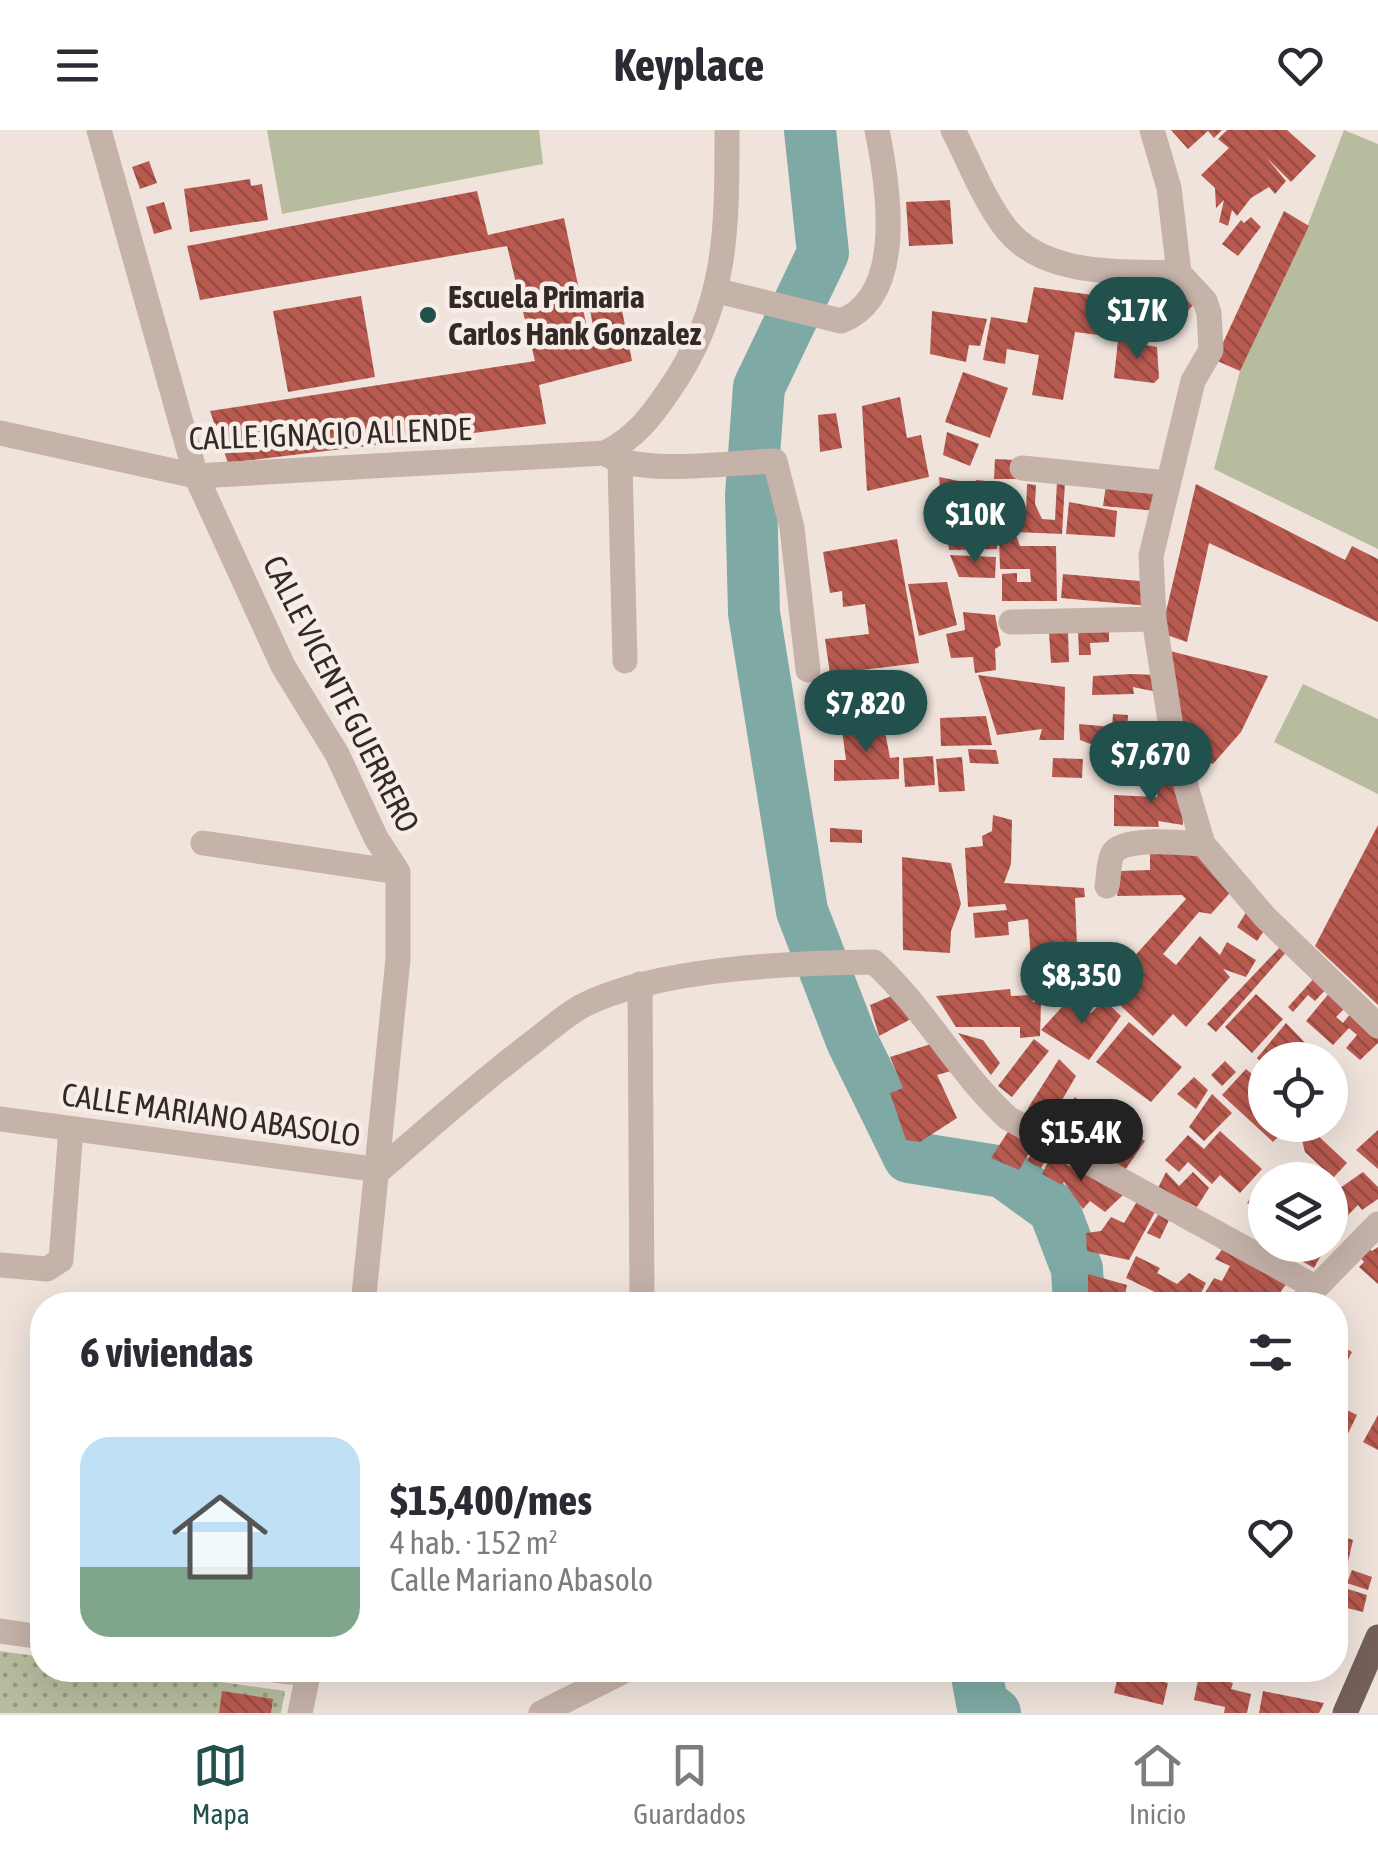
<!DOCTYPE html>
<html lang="es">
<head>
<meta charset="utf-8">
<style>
  :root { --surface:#fff; --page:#f7f7f7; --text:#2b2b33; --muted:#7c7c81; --line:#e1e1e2; --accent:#22504c }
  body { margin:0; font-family:"Asap Condensed",sans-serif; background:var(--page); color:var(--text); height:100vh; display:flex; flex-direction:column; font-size:38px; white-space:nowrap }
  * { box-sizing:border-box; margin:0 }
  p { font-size:32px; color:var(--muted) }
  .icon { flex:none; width:55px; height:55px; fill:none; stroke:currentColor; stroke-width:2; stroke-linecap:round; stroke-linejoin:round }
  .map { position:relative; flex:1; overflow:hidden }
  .sheet { position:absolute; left:30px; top:1162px; width:1318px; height:390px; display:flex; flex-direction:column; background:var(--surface); border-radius:40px; box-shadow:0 10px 40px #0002 }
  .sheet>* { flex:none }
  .fabs { position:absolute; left:1248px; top:912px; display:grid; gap:20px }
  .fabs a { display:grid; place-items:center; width:100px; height:100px; border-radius:50%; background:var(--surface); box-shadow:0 10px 40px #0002; font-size:50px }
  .price { position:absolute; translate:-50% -85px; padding:0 22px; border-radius:35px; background:var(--accent); color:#fff; font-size:32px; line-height:65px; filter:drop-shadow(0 2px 5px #0008) }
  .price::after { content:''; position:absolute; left:50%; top:60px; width:30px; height:22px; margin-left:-15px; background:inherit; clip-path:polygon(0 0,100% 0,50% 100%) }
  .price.selected { background:#222; color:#fff }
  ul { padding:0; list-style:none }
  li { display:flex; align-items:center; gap:30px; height:250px; padding:0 50px }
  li+li { border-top:2px solid var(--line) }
  li span { display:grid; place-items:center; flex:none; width:280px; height:200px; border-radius:30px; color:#555 }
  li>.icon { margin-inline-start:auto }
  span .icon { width:120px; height:120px; fill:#fffc; stroke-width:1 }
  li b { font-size:42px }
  h2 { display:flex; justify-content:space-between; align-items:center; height:120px; padding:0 50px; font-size:42px }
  header { display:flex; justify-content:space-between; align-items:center; height:130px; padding:0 50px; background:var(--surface); font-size:45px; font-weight:700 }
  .dock { display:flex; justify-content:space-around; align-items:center; height:140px; border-top:2px solid var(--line); background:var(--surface); font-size:28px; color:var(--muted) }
  .dock a { display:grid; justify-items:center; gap:5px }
  .dock .selected { color:var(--accent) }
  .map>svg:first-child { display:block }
  .grass { fill:url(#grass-dots) }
  .pitch { fill:#b6bc9d }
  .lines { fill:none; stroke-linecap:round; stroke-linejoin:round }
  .river { stroke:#7ea9a4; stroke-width:52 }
  .building { fill:url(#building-back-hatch) }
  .minor { stroke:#c5b2a9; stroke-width:25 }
  .major { stroke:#745f5a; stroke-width:25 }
  .poi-dot { fill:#22504c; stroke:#f7ede7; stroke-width:4 }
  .labels { text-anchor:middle; stroke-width:9; stroke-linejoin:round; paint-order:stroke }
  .poi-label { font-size:32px; font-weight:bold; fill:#332a28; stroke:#f7ede7; text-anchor:start }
  .street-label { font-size:32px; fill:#332a28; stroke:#f7ede7 }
</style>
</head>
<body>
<header><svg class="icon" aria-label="menu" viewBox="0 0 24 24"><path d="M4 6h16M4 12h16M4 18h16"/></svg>Keyplace<svg class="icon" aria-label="heart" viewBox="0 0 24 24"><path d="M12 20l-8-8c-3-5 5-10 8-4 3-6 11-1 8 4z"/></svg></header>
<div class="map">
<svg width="1378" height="1583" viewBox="0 0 1378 1583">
  <defs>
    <pattern id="grass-dots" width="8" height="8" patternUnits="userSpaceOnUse" patternTransform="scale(2.5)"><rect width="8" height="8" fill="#b6bc9d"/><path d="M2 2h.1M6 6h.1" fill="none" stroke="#959980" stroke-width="1.8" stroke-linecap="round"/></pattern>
    <pattern id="building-back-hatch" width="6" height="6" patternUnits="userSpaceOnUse" patternTransform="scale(2.5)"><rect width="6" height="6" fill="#b85a50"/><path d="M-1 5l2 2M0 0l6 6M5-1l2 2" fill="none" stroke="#964b42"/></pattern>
  </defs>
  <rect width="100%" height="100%" fill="#efe3db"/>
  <path class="grass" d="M 0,1521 L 42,1527 L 42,1540 L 137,1540 L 285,1561 L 281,1583 L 0,1583 Z"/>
  <path class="pitch" d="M 267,0 L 539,0 L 543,34 L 282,84 Z
    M 1344,0 L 1378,14 L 1378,419 L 1214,339 L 1240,241 L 1304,105 Z
    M 1303,554 L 1378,589 L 1378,664 L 1274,612 Z"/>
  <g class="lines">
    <path class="river" d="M 810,0 L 823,123 L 759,257 L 751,365 L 754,483 L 802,781 L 852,911 L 909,1027 L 1003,1042 L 1054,1079 L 1077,1139 L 1079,1175
      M 976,1540 L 982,1573 L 995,1583"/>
  </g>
  <path class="building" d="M 1171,0 L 1222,0 L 1214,8 L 1208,1 L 1188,19 Z
    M 1227,0 L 1287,0 L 1316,26 L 1291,52 L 1266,27 L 1286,51 L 1275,64 L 1269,57 L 1251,68 L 1237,86 L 1232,80 L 1228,96 L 1219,92 L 1224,70 L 1216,78 L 1215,58 L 1201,45 L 1229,18 L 1218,9 Z
    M 149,31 L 157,53 L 140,59 L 132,37 Z
    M 250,49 L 251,56 L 262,54 L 268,90 L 190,102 L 184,59 Z
    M 477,61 L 488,105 L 564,88 L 587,198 L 593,197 L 588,166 L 618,160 L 632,231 L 539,255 L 546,294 L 228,333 L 210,281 L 535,231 L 507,116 L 200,170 L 187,116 Z
    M 950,70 L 953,114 L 909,116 L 906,72 Z
    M 164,72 L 172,99 L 154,104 L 146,77 Z
    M 1284,81 L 1309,96 L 1240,241 L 1215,230 Z
    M 1251,87 L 1261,97 L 1238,126 L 1222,114 L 1241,90 L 1244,93 Z
    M 1034,157 L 1100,166 L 1101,157 L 1121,160 L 1115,207 L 1075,202 L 1063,270 L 1032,265 L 1039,225 L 1007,219 L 1005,234 L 983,230 L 991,187 L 1027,193 Z
    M 1124,162 L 1197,171 L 1180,189 L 1161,188 L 1157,212 L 1121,204 Z
    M 361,166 L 375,247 L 288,262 L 273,181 Z
    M 932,181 L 987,189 L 980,216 L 969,215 L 966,232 L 930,224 Z
    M 1118,210 L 1157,217 L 1159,248 L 1154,253 L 1114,248 Z
    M 963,242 L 1008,258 L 990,308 L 945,292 Z
    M 900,267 L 907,308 L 921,305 L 929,347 L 867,361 L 862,276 Z
    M 836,283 L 842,318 L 820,322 L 818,285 Z
    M 947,302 L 979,314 L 970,336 L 943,325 Z
    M 995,329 L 1016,330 L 1016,349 L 994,349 Z
    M 939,347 L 959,351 L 958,365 L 970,367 L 976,350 L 1006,353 L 1007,388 L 943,391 Z
    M 1057,351 L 1065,352 L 1062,404 L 1016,402 L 1017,381 L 1026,382 L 1027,354 L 1036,355 L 1035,374 L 1042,389 L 1055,390 Z
    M 1196,354 L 1345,430 L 1352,416 L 1378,429 L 1378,492 L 1209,413 L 1187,512 L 1161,503 Z
    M 1106,355 L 1160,360 L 1157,381 L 1103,376 Z
    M 1069,372 L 1117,381 L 1115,407 L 1066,404 Z
    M 946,395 L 997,402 L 997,419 L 949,420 Z
    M 1016,405 L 1020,416 L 1056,416 L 1057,471 L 1002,471 L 1002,444 L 1017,443 L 1017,452 L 1031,452 L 1030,439 L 1000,439 L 999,406 Z
    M 897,409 L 919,533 L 830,544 L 825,509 L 869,504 L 865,474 L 843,477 L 842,461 L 830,463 L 823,422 Z
    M 950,425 L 996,427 L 995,448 L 959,447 Z
    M 1063,444 L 1151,452 L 1149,476 L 1061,468 Z
    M 947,452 L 957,495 L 919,506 L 908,454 Z
    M 963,482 L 995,485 L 1001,515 L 995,519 L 996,540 L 975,543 L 973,527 L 951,528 L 946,504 L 965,500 Z
    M 1109,498 L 1109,512 L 1090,513 L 1091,525 L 1079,525 L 1078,499 Z
    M 1068,502 L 1069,532 L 1051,533 L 1049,503 Z
    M 1170,521 L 1268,546 L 1241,602 L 1213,634 L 1186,626 Z
    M 1132,544 L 1156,545 L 1162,563 L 1133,557 L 1134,564 L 1092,565 L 1093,546 Z
    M 978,545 L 1065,557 L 1064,610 L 1039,610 L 1042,599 L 997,605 Z
    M 1113,584 L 1128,585 L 1127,599 L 1146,601 L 1146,594 L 1167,593 L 1165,628 L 1118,625 L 1080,610 L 1079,594 L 1112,597 Z
    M 986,586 L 992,615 L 941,616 L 940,588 Z
    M 883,591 L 890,628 L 899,627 L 899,649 L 834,651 L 834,630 L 846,630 L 842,600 L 854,599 L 853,593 Z
    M 968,619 L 996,620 L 999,634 L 970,633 Z
    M 933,626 L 935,655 L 905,657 L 903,628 Z
    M 962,627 L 965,661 L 939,662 L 936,629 Z
    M 1053,628 L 1083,629 L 1082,648 L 1052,647 Z
    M 1161,640 L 1180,648 L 1183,695 L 1158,691 L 1159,697 L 1114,696 L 1114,665 L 1157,667 Z
    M 993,685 L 1012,690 L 1011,734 L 1004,753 L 1084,758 L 1085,767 L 1075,768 L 1077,816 L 1088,816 L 1076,850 L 1056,846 L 1056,851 L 1033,854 L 1028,789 L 1008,792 L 1009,805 L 975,808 L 973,783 L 1007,780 L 1005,774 L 968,777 L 965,718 L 983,716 L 982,706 L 992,701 Z
    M 1378,695 L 1378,875 L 1315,816 Z
    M 830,698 L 862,700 L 862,713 L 830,712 Z
    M 1150,718 L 1201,719 L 1235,757 L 1211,784 L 1199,782 L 1163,824 L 1176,835 L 1200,806 L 1220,825 L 1227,812 L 1256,830 L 1246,847 L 1223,839 L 1230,847 L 1186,897 L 1173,884 L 1153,906 L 1104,860 L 1186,769 L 1182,765 L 1117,766 L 1121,741 L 1150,740 Z
    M 902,727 L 951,733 L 961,774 L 951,801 L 950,823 L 903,820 Z
    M 1250,776 L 1268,795 L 1257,811 L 1237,797 Z
    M 1283,814 L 1289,819 L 1216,902 L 1207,894 Z
    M 1317,845 L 1329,856 L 1315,871 L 1308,865 L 1293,882 L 1288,877 Z
    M 1010,859 L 1011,866 L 1032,865 L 1033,872 L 1041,872 L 1040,906 L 1020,908 L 1020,897 L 956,897 L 936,866 Z
    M 1331,861 L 1347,876 L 1336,887 L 1343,893 L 1354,879 L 1378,901 L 1378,913 L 1360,930 L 1346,918 L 1357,905 L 1349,898 L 1333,915 L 1306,891 Z
    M 896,864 L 911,889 L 879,906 L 870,875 Z
    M 1256,864 L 1283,889 L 1252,923 L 1225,897 Z
    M 1071,867 L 1091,883 L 1104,870 L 1121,886 L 1089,930 L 1041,900 Z
    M 1129,892 L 1182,937 L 1151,972 L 1096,932 Z
    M 1286,893 L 1312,920 L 1301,930 L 1265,930 L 1265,936 L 1257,928 Z
    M 958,903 L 983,910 L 1000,933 L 991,945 Z
    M 1034,909 L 1049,921 L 1012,967 L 998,956 Z
    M 931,914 L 951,941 L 937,945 L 957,988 L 920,1012 L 906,1010 L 890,963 L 903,958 L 890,927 Z
    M 1059,929 L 1076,946 L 1051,989 L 1028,978 Z
    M 1225,931 L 1236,942 L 1222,956 L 1211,945 Z
    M 1246,939 L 1265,955 L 1265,995 L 1290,995 L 1273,1012 L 1222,965 Z
    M 1194,947 L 1208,960 L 1196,979 L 1177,964 Z
    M 1337,954 L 1348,965 L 1330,985 L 1330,961 Z
    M 1212,964 L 1232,983 L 1204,1011 L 1189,997 Z
    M 1075,967 L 1083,974 L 1093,969 L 1090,981 L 1081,995 L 1058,992 L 1086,1001 L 1081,1015 L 1054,999 Z
    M 1011,997 L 1035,1013 L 1019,1040 L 991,1028 Z
    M 1125,998 L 1145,1011 L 1125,1040 L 1106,1026 Z
    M 1312,1000 L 1347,1033 L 1333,1048 L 1305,1022 L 1302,1010 Z
    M 1378,1000 L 1378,1039 L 1356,1020 Z
    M 1220,1001 L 1262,1039 L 1240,1063 L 1220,1045 L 1212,1054 L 1188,1032 L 1179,1042 L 1165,1030 L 1188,1005 L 1204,1019 Z
    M 1035,1016 L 1049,1024 L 1041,1038 L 1027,1031 Z
    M 1053,1022 L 1123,1065 L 1105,1082 L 1090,1071 L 1083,1079 L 1064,1052 L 1062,1055 L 1042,1044 Z
    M 1304,1032 L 1307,1038 L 1302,1045 L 1308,1050 L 1265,1050 L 1265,1083 L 1247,1073 L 1269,1043 L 1274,1047 L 1284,1034 L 1292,1041 Z
    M 1166,1042 L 1179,1056 L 1193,1042 L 1209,1058 L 1197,1077 L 1158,1058 Z
    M 1363,1042 L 1378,1057 L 1378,1069 L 1362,1080 L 1358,1075 L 1345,1088 L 1330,1074 L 1330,1065 Z
    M 1138,1070 L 1155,1082 L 1129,1130 L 1087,1121 L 1086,1103 L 1101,1101 L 1111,1087 L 1124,1093 Z
    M 1159,1083 L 1169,1090 L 1160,1109 L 1147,1103 Z
    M 1273,1115 L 1327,1115 L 1314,1138 Z
    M 1366,1117 L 1372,1121 L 1378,1117 L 1378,1154 L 1359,1137 L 1364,1132 L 1358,1125 Z
    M 1223,1118 L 1287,1153 L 1271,1175 L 1203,1175 L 1208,1168 L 1203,1166 L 1214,1148 L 1222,1151 L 1230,1136 L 1215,1129 Z
    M 1136,1126 L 1160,1138 L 1157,1143 L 1177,1154 L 1189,1143 L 1206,1153 L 1195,1175 L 1182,1175 L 1126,1148 Z
    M 1088,1144 L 1127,1155 L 1125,1165 L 1141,1175 L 1088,1175 Z
    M 1335,1212 L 1352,1222 L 1335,1254 Z
    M 1335,1274 L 1357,1285 L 1335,1330 Z
    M 1378,1285 L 1378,1320 L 1363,1312 Z
    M 1335,1404 L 1353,1410 L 1345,1445 L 1335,1443 Z
    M 1352,1440 L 1372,1447 L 1368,1460 L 1347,1453 Z
    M 1335,1455 L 1367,1465 L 1363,1482 L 1335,1475 Z
    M 1119,1541 L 1168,1553 L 1163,1575 L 1114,1563 Z
    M 1199,1545 L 1233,1553 L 1231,1559 L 1251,1564 L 1247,1583 L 1224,1583 L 1225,1577 L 1194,1570 Z
    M 222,1561 L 273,1569 L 271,1583 L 219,1583 Z
    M 1263,1561 L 1324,1573 L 1319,1583 L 1259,1583 Z"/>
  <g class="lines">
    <path class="minor" d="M 99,0 L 196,346 L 283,536 L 337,624 L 376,708 L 398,742 L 398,829 L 363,1175
      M 953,0 C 969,31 983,68 1004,96 C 1042,148 1122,141 1179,143
      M 1152,0 L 1169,58 L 1179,143 L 1205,171 L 1209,183 L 1211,220 L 1193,251 L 1151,426 L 1154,489 L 1171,597 L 1187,660 L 1203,714 L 1265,787 L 1378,896
      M 718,161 L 841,191 C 907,166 888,54 877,0
      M 0,303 L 196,346 L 605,323 C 636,307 651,287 670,259 C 728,175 727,98 727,0
      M 605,323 C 636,347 735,332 775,331 L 792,398 L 808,540
      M 620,333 L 625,531
      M 1022,338 L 1167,353
      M 1011,492 L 1154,489
      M 203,713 L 398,742
      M 1107,756 C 1109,747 1108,731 1113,723 C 1123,706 1185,713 1203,714
      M 640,854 L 642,1175
      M 0,989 L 380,1040 C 430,997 479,953 532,913 C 548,901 564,886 582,876 C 656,838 790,833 874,832 C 925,879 957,941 1008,988 L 1315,1157
      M 0,1135 L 47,1139 L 61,1130 L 71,999
      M 1299,1175 L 1378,1094
      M 0,1501 L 42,1507
      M 274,1540 L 308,1544
      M 300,1583 L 309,1540
      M 541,1583 L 626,1540"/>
    <path class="major" d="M 1345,1583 L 1378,1507"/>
  </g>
  <circle class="poi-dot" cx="428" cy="185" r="10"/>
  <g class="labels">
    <g class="poi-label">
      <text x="448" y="178">Escuela Primaria<tspan x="448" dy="37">Carlos Hank Gonzalez</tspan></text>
    </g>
    <g class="street-label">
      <text transform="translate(330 304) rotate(-2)" y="11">CALLE IGNACIO ALLENDE</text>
      <text transform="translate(341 564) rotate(63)" y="11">CALLE VICENTE GUERRERO</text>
      <text transform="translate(211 985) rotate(8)" y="11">CALLE MARIANO ABASOLO</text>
    </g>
  </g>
</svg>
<div class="fabs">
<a><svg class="icon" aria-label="locate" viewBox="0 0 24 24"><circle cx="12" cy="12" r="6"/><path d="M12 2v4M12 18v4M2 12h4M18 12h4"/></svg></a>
<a><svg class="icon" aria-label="layers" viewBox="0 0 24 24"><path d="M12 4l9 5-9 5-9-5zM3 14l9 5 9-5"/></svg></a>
</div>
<b class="price" style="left:1137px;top:232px">$17K</b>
<b class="price" style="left:975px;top:436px">$10K</b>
<b class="price" style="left:866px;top:625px">$7,820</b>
<b class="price" style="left:1151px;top:676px">$7,670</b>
<b class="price" style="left:1082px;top:897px">$8,350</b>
<b class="price selected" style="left:1081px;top:1054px">$15.4K</b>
<section class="sheet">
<h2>6 viviendas<svg class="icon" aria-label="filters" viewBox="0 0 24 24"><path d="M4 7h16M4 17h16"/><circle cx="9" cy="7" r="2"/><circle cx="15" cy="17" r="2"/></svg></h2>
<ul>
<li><span style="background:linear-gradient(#bfe0f5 65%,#7fa58c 0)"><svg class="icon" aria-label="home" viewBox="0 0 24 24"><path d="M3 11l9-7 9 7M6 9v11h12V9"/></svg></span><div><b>$15,400/mes</b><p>4 hab. · 152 m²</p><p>Calle Mariano Abasolo</p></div><svg class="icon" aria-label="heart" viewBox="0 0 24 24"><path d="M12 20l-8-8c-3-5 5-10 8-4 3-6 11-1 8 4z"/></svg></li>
</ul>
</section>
</div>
<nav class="dock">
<a class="selected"><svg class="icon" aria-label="map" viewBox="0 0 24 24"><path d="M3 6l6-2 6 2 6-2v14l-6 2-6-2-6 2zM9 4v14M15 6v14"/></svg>Mapa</a>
<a><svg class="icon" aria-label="saved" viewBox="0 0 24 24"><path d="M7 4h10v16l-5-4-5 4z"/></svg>Guardados</a>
<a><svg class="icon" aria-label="home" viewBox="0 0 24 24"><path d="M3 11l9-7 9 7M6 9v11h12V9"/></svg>Inicio</a>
</nav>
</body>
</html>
